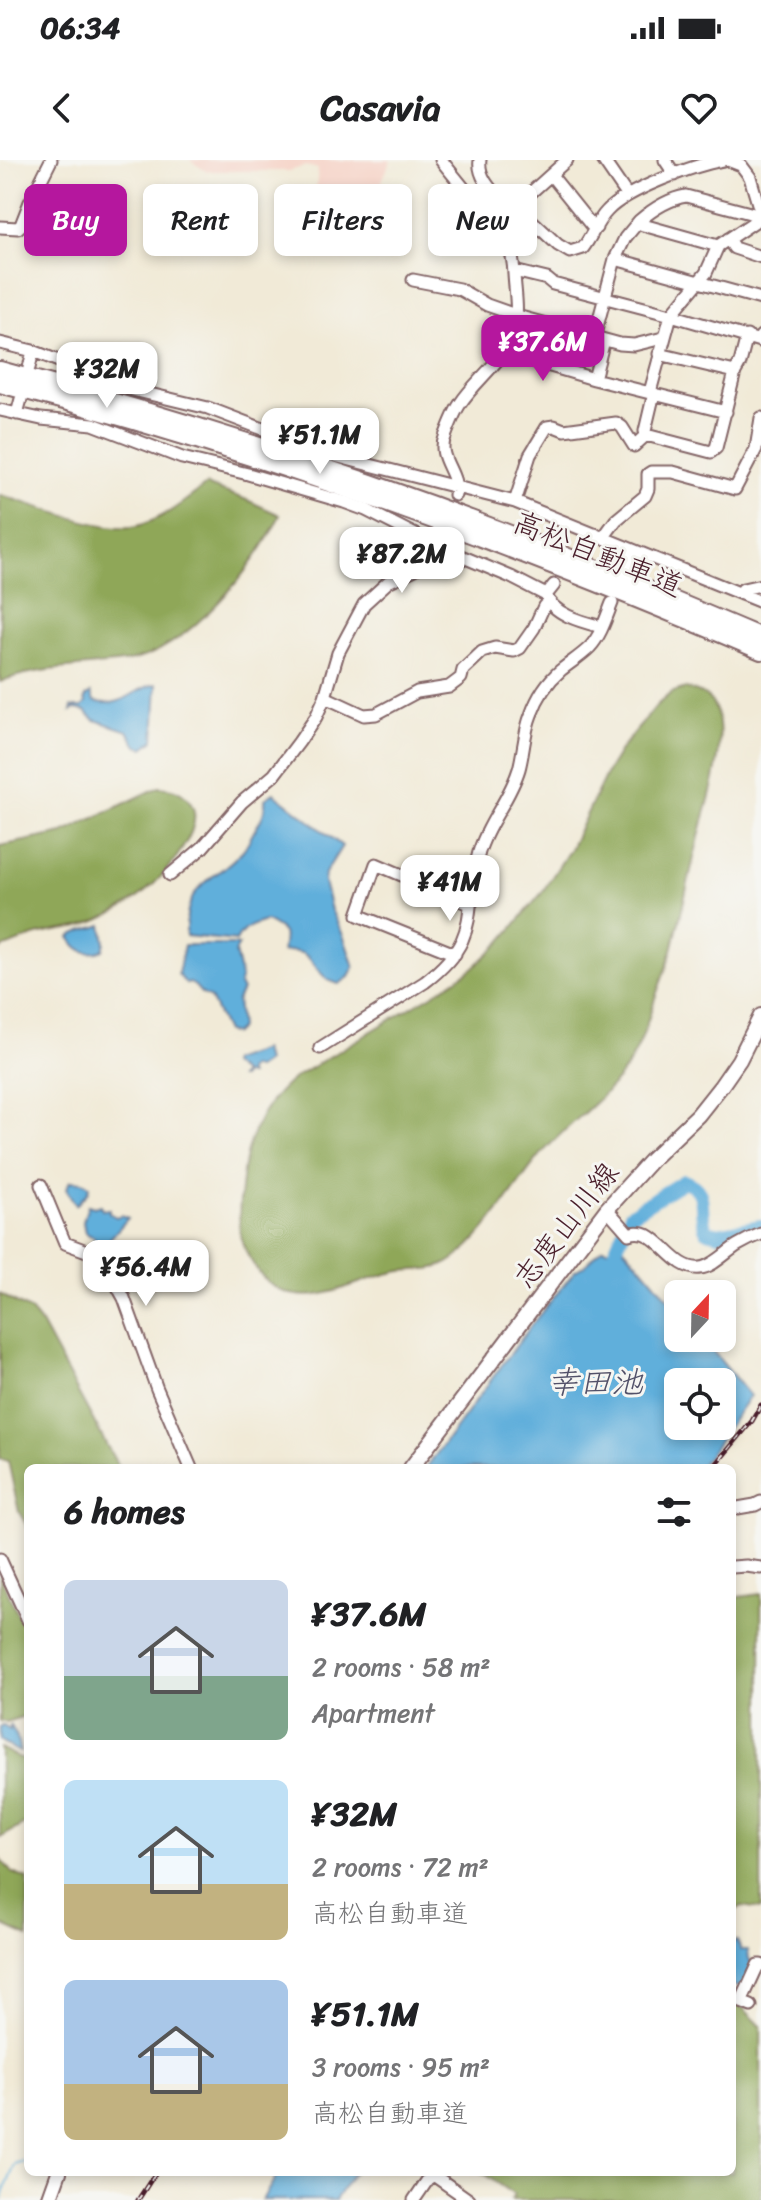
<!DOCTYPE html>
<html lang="en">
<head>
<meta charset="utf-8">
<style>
  :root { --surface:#fff; --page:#f6f6f6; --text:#202124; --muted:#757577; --accent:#b5179e }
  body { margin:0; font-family:Sriracha,"Klee One",sans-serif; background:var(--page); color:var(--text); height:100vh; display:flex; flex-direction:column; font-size:30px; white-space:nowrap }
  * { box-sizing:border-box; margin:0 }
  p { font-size:26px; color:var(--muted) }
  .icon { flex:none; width:44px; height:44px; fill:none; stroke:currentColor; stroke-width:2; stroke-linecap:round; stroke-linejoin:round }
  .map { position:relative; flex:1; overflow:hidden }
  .panel { position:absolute; left:24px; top:1304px; width:712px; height:712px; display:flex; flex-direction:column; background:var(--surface); border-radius:12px; box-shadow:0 4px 12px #0003 }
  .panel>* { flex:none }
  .banner { position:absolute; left:24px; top:24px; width:714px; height:72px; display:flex; gap:16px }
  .needle { width:52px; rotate:22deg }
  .controls { position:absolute; left:664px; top:1120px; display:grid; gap:16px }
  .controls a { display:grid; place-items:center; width:72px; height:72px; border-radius:12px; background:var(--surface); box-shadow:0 4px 12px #0003; font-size:40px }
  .price { position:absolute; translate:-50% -68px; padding:0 18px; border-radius:16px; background:#fff; color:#222; font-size:26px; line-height:52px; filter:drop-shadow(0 2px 4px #0008) }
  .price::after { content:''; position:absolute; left:50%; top:48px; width:24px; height:18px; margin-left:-12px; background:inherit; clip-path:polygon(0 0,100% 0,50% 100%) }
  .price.selected { background:var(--accent); color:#fff }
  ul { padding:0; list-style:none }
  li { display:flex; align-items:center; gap:24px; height:200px; padding:0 40px }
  li span { display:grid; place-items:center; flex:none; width:224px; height:160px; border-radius:12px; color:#555 }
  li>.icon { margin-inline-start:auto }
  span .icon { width:96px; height:96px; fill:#fffc; stroke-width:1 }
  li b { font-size:34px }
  h2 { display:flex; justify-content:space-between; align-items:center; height:96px; padding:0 40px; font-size:34px }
  .chip { padding:0 28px; border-radius:12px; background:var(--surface); box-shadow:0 4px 12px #0003; font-size:28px; line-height:72px }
  .chip.selected { background:var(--accent); color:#fff }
  .status { display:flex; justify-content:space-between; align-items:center; height:56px; padding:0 40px; background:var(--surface); direction:ltr }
  .status svg { height:22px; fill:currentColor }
  header { display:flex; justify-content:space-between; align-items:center; height:104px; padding:0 40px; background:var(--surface); font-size:36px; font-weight:700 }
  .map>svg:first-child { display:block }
  .built { fill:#f6d1c5 }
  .forest { fill:#8fa759; stroke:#6c6342; stroke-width:2 }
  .water { fill:#61afdb; stroke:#566783; stroke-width:2; fill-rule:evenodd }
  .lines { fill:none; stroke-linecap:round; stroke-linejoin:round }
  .stream { stroke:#61afdb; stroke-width:2 }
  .river { stroke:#61afdb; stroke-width:14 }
  .minor-casing { stroke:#846667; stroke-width:15 }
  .major-casing { stroke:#846667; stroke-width:18 }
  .highway-casing { stroke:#846667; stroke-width:20 }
  .minor { stroke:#fff; stroke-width:11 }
  .major { stroke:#fff; stroke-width:14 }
  .highway { stroke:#fff; stroke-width:16 }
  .rail-casing { stroke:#4a1f2b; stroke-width:5 }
  .rail { stroke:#f6f6f2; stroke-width:2; stroke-dasharray:6; stroke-linecap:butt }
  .labels { text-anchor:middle; stroke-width:6; stroke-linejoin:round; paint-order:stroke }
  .street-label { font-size:30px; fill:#4a1f2b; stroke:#f6f6f2 }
  .water-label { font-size:32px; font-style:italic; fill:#525169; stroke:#f6f6f2 }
</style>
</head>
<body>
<div class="status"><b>06:34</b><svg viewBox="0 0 49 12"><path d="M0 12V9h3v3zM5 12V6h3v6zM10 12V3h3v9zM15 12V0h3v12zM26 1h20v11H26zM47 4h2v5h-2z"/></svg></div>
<header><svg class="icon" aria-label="back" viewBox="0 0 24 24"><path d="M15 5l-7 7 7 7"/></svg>Casavia<svg class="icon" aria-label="heart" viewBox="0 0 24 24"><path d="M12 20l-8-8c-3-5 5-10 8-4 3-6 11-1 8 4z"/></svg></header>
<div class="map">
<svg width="761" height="2040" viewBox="0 0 761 2040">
  <rect width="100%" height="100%" fill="#f6f6f2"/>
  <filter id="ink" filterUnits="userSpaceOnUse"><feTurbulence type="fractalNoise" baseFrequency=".0125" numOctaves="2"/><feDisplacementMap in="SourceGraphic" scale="16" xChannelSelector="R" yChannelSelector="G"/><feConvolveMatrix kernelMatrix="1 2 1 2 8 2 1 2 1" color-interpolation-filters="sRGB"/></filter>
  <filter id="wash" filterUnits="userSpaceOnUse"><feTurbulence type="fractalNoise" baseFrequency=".006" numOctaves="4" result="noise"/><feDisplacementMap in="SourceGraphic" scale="32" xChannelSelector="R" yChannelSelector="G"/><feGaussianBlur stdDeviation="1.8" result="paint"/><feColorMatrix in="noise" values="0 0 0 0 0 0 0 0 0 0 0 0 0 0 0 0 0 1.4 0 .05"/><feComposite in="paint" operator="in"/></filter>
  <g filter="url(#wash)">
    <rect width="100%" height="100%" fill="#f1ead7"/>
    <path class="built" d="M 189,0 L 391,0 L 369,51 L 351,55 L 316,28 L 318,9 L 306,6 L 289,11 L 206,11 Z"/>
    <path class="forest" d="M 206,325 L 247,340 L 280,355 C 256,407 187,491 128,501 C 92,508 31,507 0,522 L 0,335 C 32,344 108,374 137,366 C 164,359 185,341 206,325 Z
      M 686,528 C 694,531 702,533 708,538 C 733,561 711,633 703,661 C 692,704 683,747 672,790 C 667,807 660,824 654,841 C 649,856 645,872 638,887 C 616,935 571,958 538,998 C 515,1026 479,1086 448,1103 C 434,1111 417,1109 401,1111 C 363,1116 323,1146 284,1132 C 262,1124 243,1093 240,1071 C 238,1048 242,1002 250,981 C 261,953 271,937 294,918 L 440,830 L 473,808 L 500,783 L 541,734 L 570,689 L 607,612 L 621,589 L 657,545 L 671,533 Z
      M 159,627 C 175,628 187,633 193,648 C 198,662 190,677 182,689 C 159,726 125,752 83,766 C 67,770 50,771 34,776 C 23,779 11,785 0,789 L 0,686 L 63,673 Z
      M 0,1134 L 31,1151 L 40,1162 L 119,1308 L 28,1308 L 28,1368 L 19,1352 L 8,1301 L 0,1299 Z
      M 0,1415 L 28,1478 L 28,1555 L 6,1562 L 0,1561 Z
      M 761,1434 L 761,1749 L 742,1746 L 732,1753 L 732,1441 L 738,1437 Z
      M 0,1588 L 20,1598 L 28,1598 L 28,1662 L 0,1678 Z
      M 0,1698 L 12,1713 L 28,1719 L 28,1777 L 0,1764 Z
      M 732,1832 L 743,1848 L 761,1866 L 761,2040 L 511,2040 L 514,2035 L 481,2012 L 732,2012 Z"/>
    <path class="water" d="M 316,35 L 343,59 C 329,69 319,77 304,67 L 304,60 L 308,58 L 311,52 L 306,49 L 313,36 Z
      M 157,524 L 154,580 L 144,588 L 137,586 L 128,571 L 95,560 L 85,551 L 75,549 L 71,551 L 72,547 L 82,547 L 86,543 L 85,538 L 91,533 L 94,541 C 123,550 134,527 157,524 Z
      M 274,633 L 342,686 L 325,713 L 324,722 L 331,750 L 343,775 L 354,807 L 349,817 L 339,824 C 336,823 329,821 327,819 C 310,805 311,787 282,792 C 285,770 287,773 266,761 C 254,764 242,768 236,781 L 186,776 C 184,720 212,725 243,690 C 248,684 251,676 256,668 C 262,658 266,651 265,639 Z
      M 102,765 L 105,782 L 103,790 C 88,796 77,790 70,777 C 79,769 91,770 102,765 Z
      M 184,785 L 239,785 L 235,792 L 241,818 L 239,825 L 242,830 L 237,840 L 240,868 L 234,874 L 226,872 L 210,838 L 201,833 L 195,826 L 190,823 L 186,824 L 178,814 Z
      M 263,890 L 266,902 L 256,909 L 251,907 L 247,911 L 249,915 L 244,914 L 241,918 L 239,918 L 242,913 L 231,904 L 231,901 Z
      M 70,1021 L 83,1022 L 89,1026 L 88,1032 L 76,1045 L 66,1029 Z
      M 88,1045 L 94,1047 L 100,1045 L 102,1050 L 109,1049 L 109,1053 L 116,1057 L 121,1055 L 128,1058 L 108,1081 L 95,1080 L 94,1077 L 85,1073 L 83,1062 Z
      M 619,1083 L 641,1106 L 678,1150 L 678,1178 L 702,1178 L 750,1236 C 732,1260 717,1285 699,1308 L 426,1308 L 536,1159 L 575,1111 L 585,1105 L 603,1088 L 609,1090 ZM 678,1222 L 722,1222 L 722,1266 L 678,1266 Z
      M 10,1564 L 17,1577 L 20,1592 C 18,1592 1,1582 0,1580 L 0,1568 L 3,1566 L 10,1570 Z
      M 737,1781 L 741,1790 L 748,1790 L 749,1799 L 754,1805 L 744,1826 L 735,1826 L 732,1824 L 732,1782 Z
      M 279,2012 L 354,2012 L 335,2040 L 262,2040 Z"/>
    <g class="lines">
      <path class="stream" d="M 1,2040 L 15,2005 L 28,2001"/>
      <path class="river" d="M 610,1102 L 631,1054 L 684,1021 C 712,1031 696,1053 707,1071 L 719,1074 L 761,1066"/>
    </g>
  </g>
  <g filter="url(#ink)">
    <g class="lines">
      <defs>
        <path id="minor" d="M 441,0 L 488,58 L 493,58 C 508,75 513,93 514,114 C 515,132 519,152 514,169 C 506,200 477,218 460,244 C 456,250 448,269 445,277 C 436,299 460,313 455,335
          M 480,0 C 477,20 498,36 510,51
          M 603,0 L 627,35
          M 665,0 L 675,15
          M 728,0 L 741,5 L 750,17 L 761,54
          M 551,15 L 591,65 L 596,68
          M 516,46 L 558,85 L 570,92 L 583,88 C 592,76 597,61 607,51 C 626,30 694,5 723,0
          M 497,61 L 516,46 L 567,0
          M 0,67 L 18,68 L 21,65 L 30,42 L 51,0
          M 728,79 L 734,88 L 761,97
          M 718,86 L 643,65 L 639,61 C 653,49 668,39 686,36 L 750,53 L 758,57
          M 615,99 L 761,139
          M 514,111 L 547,119 L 553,124 L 671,155 L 760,181 L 761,176
          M 413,120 L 459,129 L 487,145 L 524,158 L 620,184 L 634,185 L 663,178
          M 594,178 L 615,99 L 625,78 L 639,61
          M 0,183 L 33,191 L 66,204 L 112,225 L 208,248 L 331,295 L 515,342 L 761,442
          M 503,192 L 594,219 L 726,252
          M 29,208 L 33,191
          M 735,212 L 740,203 L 747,176
          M 594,219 L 604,180
          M 650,232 L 671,155 L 706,113 L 718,86 L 754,62 L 761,54
          M 0,250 L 41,259 L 93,264 L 182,298 L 248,314 L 344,342 L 366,350 L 437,386 L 511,417 L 546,435 C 553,455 583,462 602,467
          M 17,254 L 21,239
          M 646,275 L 711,292 L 716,288 L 735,212 L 659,194
          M 646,275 L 645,271 L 654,233
          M 515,342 L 530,295 L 547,267 L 554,266 L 564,270 L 616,263 L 622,267 L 634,286 L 646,275
          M 603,378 L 616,360 L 645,336 L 648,329 L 648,314 L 651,312 L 673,312 L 735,329 L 756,289 L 761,258
          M 584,389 L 595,374
          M 625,409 L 633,390
          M 741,434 L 743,429 L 761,425
          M 546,435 L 554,425
          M 325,537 L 364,555 L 376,554 L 417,532 L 449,527 L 461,518 L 463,510 L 482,492 L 495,488 L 514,491 L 520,488 L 534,468 L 544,446 L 549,442
          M 170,715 L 202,688 L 242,642 L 274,615 L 299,582 L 316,557 L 325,537 L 338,493 L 364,444 L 388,422 L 415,409 L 430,397 L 441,378
          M 455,794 L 358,755 L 376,704 L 467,743 L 472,742
          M 320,888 L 425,822 C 484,777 462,751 479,692 C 488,662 510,639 519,609 C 524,591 524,572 531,555 C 537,538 548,521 561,510 C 571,502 581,496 590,487 C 601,475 606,458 612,443
          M 41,1025 L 65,1083 L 100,1096 L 104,1102 L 124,1138 L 157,1229 L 191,1308
          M 607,1049 L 629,1074 C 657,1063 671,1111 700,1108 C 713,1107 726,1092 738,1085 C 745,1081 753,1077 761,1074
          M 732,1349 L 755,1345 L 761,1342
          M 0,1399 L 28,1460
          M 732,1407 L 746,1406 L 761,1408
          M 751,1846 L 741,1842 L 758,1805 L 761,1805
          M 432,2014 L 469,2040
          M 414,2040 L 433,2012"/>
        <path id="major" d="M 411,1308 L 607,1049 L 652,999 L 698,955 L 721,926 L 739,900 L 761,856
          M 49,2040 L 59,2012"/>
        <path id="highway" d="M 0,210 C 168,255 335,307 497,369 C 586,403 674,440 761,477
          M 0,224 C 261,291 513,385 761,491"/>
      </defs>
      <use href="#minor" class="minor-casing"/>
      <use href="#major" class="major-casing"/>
      <use href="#highway" class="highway-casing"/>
      <use href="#minor" class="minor"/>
      <use href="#major" class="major"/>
      <use href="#highway" class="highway"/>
      <defs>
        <path id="rail" d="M 713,1308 L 752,1261 L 761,1245
          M 138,2040 L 156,2012"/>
      </defs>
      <use href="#rail" class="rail-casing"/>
      <use href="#rail" class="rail"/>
    </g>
  </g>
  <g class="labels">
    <g class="street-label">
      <text transform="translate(598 394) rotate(22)" y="10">高松自動車道</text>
      <text transform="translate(566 1065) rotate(-52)" y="10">志度山川線</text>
    </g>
    <g class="water-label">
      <text x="595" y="1233">幸田池</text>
    </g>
  </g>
</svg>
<div class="controls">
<a><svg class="needle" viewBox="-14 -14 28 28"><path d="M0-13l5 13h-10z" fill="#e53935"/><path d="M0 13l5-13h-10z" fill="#757577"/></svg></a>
<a><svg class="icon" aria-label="locate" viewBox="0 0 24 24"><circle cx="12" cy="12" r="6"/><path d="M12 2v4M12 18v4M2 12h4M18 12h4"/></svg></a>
</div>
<b class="price selected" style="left:543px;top:223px">¥37.6M</b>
<b class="price" style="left:107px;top:250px">¥32M</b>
<b class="price" style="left:320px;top:316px">¥51.1M</b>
<b class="price" style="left:402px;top:435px">¥87.2M</b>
<b class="price" style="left:450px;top:763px">¥41M</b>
<b class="price" style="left:146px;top:1148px">¥56.4M</b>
<div class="banner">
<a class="chip selected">Buy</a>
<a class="chip">Rent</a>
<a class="chip">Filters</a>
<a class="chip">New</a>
</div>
<section class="panel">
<h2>6 homes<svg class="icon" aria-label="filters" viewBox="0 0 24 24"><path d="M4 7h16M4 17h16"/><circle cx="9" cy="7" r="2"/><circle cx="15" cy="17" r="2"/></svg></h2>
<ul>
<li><span style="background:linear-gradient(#c9d6e8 60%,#7fa58c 0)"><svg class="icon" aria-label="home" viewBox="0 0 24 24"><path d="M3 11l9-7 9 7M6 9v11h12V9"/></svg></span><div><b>¥37.6M</b><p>2 rooms · 58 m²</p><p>Apartment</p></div></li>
<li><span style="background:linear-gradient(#bfe0f5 65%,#c2b280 0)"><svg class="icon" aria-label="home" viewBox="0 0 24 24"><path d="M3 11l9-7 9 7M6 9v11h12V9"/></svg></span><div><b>¥32M</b><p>2 rooms · 72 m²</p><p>高松自動車道</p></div></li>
<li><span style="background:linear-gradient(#a9c7e8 65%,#c2b280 0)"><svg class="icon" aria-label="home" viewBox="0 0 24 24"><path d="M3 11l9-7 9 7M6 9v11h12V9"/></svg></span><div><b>¥51.1M</b><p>3 rooms · 95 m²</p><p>高松自動車道</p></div></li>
</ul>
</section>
</div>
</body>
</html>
